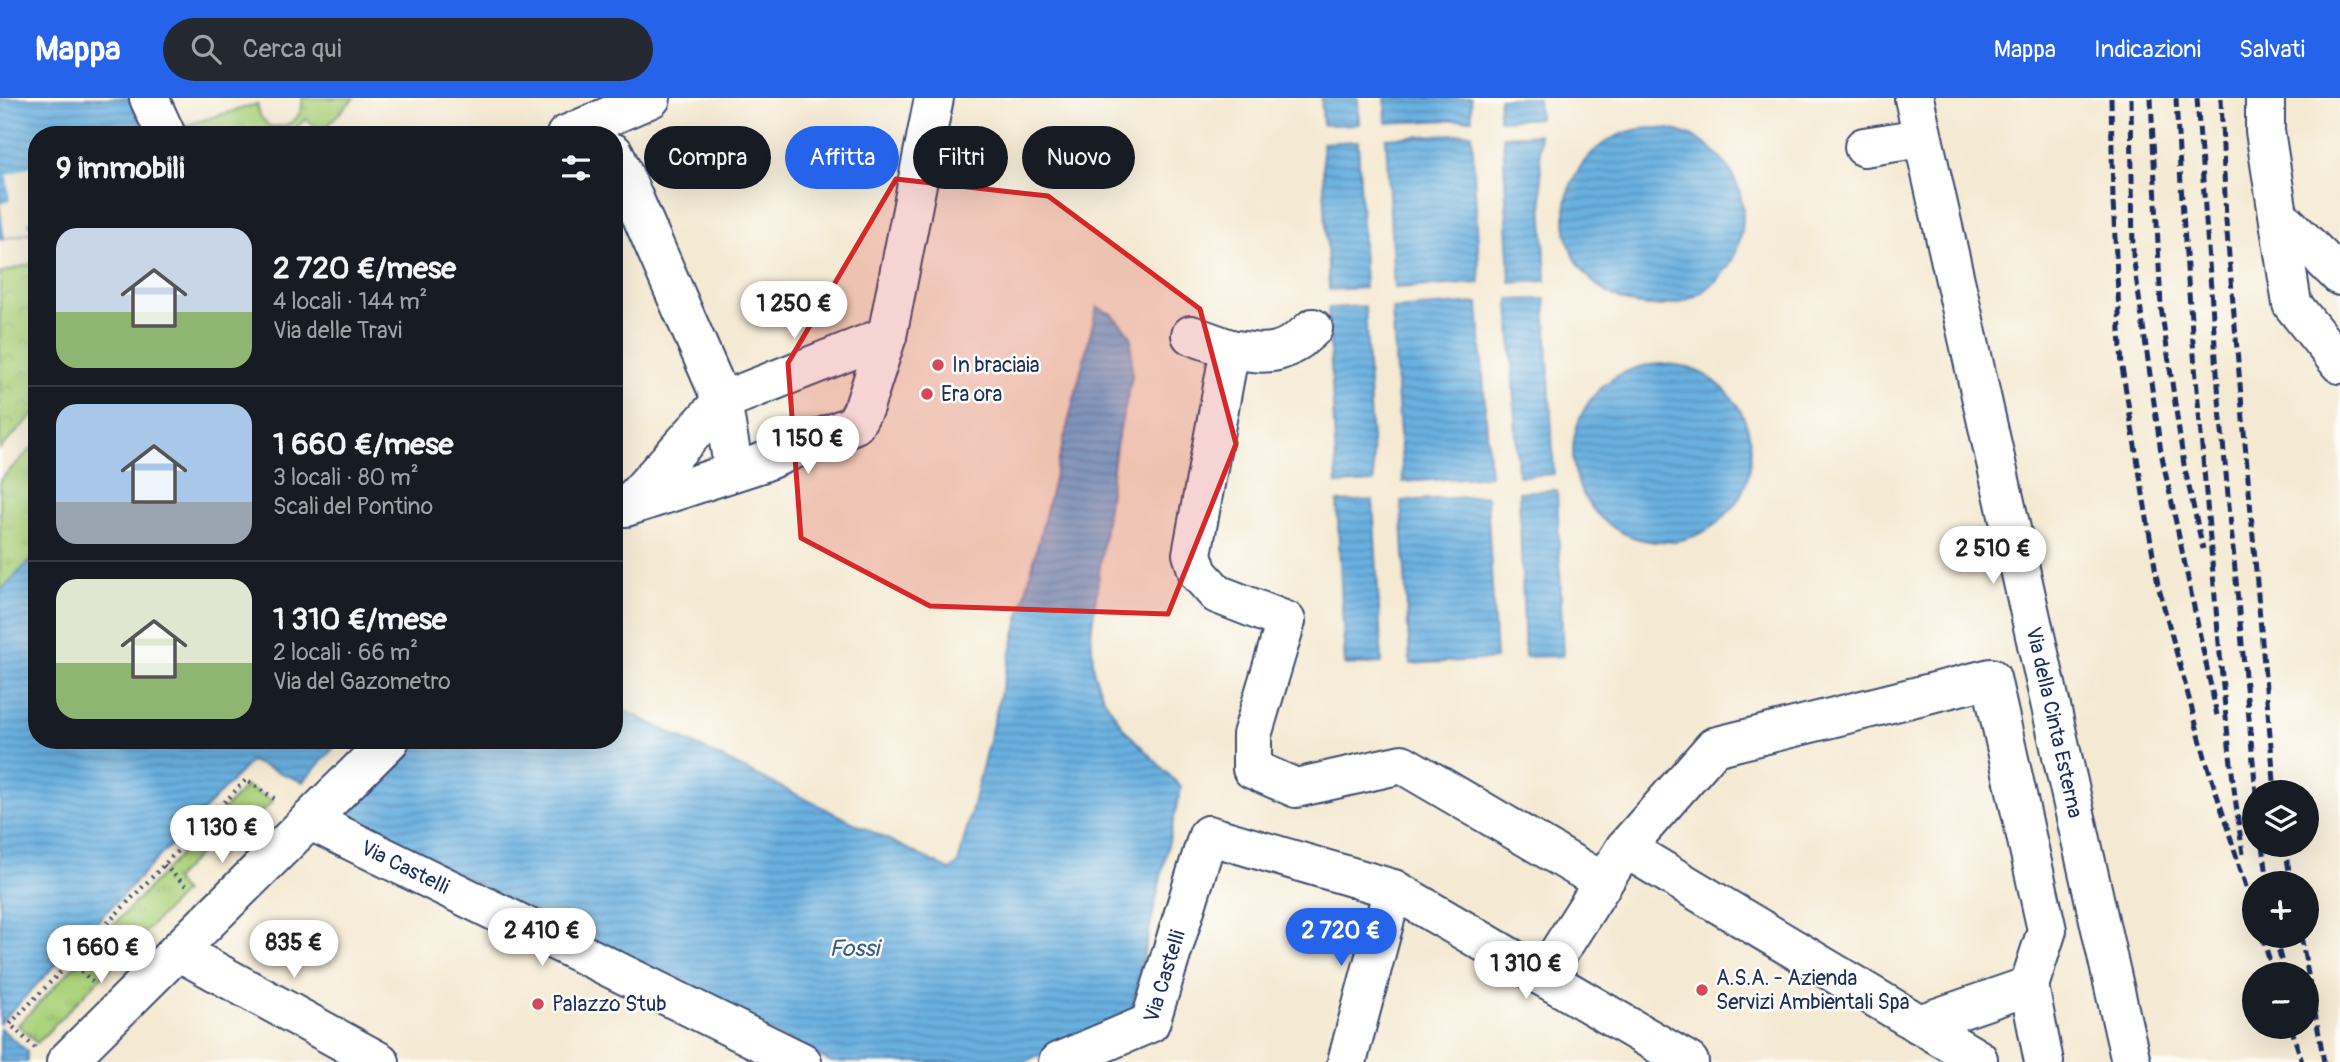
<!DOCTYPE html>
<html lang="it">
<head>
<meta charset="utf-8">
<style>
  :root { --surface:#171b24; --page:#242831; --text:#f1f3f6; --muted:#9ea1a6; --line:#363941; --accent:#2563eb }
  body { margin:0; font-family:Pangolin,sans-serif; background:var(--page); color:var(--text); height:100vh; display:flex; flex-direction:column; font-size:26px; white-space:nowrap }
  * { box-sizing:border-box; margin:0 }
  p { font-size:23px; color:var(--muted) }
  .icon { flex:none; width:38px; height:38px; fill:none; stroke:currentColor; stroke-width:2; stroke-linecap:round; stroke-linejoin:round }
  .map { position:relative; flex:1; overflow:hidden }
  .panel { position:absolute; left:28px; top:28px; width:595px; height:623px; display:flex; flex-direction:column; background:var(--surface); border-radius:28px; box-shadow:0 7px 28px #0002 }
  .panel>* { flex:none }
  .hud { position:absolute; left:644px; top:28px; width:665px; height:63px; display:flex; gap:14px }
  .fabs { position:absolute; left:2242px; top:682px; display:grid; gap:14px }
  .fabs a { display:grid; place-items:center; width:77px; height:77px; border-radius:50%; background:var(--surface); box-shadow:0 7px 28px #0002; font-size:35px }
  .price { position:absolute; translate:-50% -60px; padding:0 16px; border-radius:24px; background:#fff; color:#222; font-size:23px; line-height:46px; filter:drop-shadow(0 2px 4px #0008) }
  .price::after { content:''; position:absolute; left:50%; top:42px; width:21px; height:16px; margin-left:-10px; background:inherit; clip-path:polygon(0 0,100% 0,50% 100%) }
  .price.current { background:var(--accent); color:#fff }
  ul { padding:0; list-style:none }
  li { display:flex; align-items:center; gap:21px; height:175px; padding:0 28px }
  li+li { border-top:2px solid var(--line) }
  li span { display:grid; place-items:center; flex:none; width:196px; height:140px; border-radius:21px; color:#555 }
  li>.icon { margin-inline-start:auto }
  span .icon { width:84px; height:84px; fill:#fffc; stroke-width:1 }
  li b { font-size:30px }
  h2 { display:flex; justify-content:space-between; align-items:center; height:84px; padding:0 28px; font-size:30px }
  .pill { padding:0 24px; border-radius:32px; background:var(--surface); box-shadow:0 7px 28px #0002; font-size:24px; line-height:63px }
  .pill.current { background:var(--accent); color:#fff }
  header { display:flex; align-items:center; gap:42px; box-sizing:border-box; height:98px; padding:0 35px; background:var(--accent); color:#fff }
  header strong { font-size:33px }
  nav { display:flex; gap:38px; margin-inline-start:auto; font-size:24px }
  .search { width:490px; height:63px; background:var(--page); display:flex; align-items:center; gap:18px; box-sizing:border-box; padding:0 24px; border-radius:38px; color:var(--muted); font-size:26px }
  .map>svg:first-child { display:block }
  .grass { fill:url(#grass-tufts); stroke:#64806d; stroke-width:2 }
  .park { fill:url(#park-crowns); stroke:#64806d; stroke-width:2 }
  .water { fill:url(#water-rules); stroke:#42709f; stroke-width:2 }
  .pier { fill:#f4e9d2 }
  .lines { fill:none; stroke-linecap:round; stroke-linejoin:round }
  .minor-casing { stroke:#3c4b6f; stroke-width:42 }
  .major-casing { stroke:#3c4b6f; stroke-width:42 }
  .path { stroke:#3c4b6f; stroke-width:4.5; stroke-dasharray:2 5; stroke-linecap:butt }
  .minor { stroke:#fff; stroke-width:38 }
  .major { stroke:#fff; stroke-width:38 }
  .rail { stroke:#1b2f5e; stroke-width:5; stroke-dasharray:10 5; stroke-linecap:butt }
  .marked { fill:#d62828; fill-opacity:0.2; stroke:#d62828; stroke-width:5; stroke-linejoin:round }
  .poi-dot { fill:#d1495b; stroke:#fdfcf7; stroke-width:2.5 }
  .labels { text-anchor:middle; stroke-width:5; stroke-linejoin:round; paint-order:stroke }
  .poi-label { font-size:21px; fill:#1b2f5e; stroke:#fdfcf7; text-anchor:start }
  .street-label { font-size:21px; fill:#1b2f5e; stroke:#fdfcf7 }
  .water-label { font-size:23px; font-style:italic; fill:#365c8c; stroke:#fdfcf7 }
</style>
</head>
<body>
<header>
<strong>Mappa</strong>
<div class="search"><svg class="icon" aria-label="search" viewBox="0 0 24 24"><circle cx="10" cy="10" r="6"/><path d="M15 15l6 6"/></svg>Cerca qui</div>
<nav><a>Mappa</a><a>Indicazioni</a><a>Salvati</a></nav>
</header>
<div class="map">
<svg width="2340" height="964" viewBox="0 0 2340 964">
  <defs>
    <pattern id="grass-tufts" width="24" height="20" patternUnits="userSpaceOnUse" patternTransform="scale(1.75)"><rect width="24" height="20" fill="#acd27c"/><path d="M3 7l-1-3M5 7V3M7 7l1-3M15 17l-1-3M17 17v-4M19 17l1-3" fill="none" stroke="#93b56e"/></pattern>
    <pattern id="park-crowns" width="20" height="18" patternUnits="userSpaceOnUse" patternTransform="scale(1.75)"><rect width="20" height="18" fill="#acd27c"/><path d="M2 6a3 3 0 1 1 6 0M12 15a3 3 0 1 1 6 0" fill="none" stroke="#93b56e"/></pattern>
    <pattern id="water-rules" width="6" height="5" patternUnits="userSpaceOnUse" patternTransform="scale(1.75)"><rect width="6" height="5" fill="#69b0e0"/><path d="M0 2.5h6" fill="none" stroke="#5690b9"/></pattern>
  </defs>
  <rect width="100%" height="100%" fill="#fdfcf7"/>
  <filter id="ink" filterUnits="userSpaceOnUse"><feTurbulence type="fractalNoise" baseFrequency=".0143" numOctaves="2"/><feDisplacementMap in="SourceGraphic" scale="14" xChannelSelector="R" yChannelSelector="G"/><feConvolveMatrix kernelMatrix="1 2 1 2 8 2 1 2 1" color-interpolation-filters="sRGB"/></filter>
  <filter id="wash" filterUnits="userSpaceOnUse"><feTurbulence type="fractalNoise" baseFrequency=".00686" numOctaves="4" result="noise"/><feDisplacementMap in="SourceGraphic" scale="28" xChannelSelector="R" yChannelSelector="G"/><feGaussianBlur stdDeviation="1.57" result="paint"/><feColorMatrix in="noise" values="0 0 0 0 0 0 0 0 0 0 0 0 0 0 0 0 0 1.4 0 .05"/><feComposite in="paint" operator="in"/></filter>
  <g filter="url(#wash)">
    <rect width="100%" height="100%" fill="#f4e9d2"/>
    <path class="grass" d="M 302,0 L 354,0 L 322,33 L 306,21 L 288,37 L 179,37 L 176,30 L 257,6 L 260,18 L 269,28 C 289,31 304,20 302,0 Z
      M 37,345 L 37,456 L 0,493 L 0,382 Z
      M 246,688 L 273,703 L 218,759 L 203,752 L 174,782 L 184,794 L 37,945 L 18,927 Z"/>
    <path class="park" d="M 37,164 L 37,313 L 0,351 L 0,175 Z"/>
    <path class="water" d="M 0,0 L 129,0 L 146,37 L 37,37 L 37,133 L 0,141 Z
      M 1321,0 L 1358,0 L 1359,26 L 1323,27 Z
      M 1385,0 L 1471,0 L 1472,21 L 1386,25 Z
      M 1499,0 L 1538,0 L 1539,20 L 1499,22 Z
      M1565 119a89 89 0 1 1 178 0a89 89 0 1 1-178 0Z
      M 1472,35 L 1480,185 L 1394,190 L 1386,40 Z
      M 1539,36 L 1546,183 L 1510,185 L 1503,38 Z
      M 1358,43 L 1365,190 L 1329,192 L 1322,45 Z
      M 1545,201 L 1554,376 L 1518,378 L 1509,202 Z
      M 1478,205 L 1490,378 L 1403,384 L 1392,211 Z
      M 1365,208 L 1374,384 L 1337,386 L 1328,210 Z
      M 1097,209 L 1112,216 L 1131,238 L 1132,279 L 1116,348 L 1091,536 L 1094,575 L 1103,599 L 1125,632 L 1181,689 L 1130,919 L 1024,964 L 831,964 L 346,720 L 408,658 L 389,642 L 614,642 L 614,607 L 950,772 L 958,766 Z
      M1573 355a89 89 0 1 1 178 0a89 89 0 1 1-178 0Z
      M 1557,392 L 1563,558 L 1525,559 L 1519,394 Z
      M 1487,398 L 1496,561 L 1410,566 L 1401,403 Z
      M 1373,402 L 1382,565 L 1345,567 L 1337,404 Z
      M 37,456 L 37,642 L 341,642 L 303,684 L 251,663 L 0,925 L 0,493 Z
      M 0,930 L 27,953 L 27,964 L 0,964 Z"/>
    <path class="pier" d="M 37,66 L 37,120 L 27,124 L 33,133 L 5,140 L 0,106 L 10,102 L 7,77 Z"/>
  </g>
  <g filter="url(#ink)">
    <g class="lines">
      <defs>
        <g id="minor">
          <path d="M 149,0 L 166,37"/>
          <path d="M 2265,0 L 2265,33 L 2292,206 L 2340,266"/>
          <path d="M 566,37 L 651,0"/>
          <path d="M 1864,49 L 1922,40"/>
          <path d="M 614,55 L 722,303 L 734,373"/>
          <path d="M 2280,119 L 2340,178"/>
          <path d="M 1191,237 L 1230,251 L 1192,456 L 1198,475 L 1217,496 L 1286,523 L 1252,637 L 1252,671 L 1296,690 L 1402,666 L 1603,784"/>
          <path d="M 1230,251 C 1269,257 1282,259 1313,230"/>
          <path d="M 628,407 L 722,303 L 887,238"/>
          <path d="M 626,409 L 761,365 L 855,326 L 864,309 L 887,238 L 934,0"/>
          <path id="s1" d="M 309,722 L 802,964"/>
          <path d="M 1625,750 L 1714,649 L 1991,580 L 2047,832 L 2029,888"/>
          <path d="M 178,853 L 380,964"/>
          <path d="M 1543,879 L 1625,750 L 1978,961 L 1977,964"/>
          <path d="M 1919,926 L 2029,888 L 2044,964"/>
          <path d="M 66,964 L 390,642"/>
          <path id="s2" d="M 1058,964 L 1150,925 L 1208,737 L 1393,791 L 1689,964"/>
          <path d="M 1347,964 L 1393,791"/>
        </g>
        <g id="major">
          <path id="s3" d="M 1914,0 L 2131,964"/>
        </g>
      </defs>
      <use href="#minor" class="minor-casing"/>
      <use href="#major" class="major-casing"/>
      <path class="path" d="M 164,767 L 189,791
        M 71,863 L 93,885
        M 35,950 L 10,926 L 246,682 L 278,703"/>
      <use href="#minor" class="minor"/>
      <use href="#major" class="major"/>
      <path class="rail" d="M 2111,0 L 2113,103 L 2122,269 L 2158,487 L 2205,659 L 2254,814
        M 2131,0 L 2133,157 L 2161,354 L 2218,622
        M 2151,0 L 2161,209 L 2184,367 L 2203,451
        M 2176,0 C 2183,140 2196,279 2208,418 C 2218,531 2226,644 2243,756
        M 2197,0 L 2219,301 L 2256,695
        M 2221,0 L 2226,123 L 2275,695
        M 2263,747 L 2268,786
        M 2285,747 L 2291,786
        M 2262,838 L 2274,877
        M 2275,838 L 2285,877
        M 2301,838 L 2324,964
        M 2291,929 L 2302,964"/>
    </g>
  </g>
  <path class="marked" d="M 896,81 L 1048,98 L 1200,211 L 1236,346 L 1168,516 L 930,508 L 801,440 L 788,265 Z"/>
  <g class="poi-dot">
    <circle cx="938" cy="267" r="7"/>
    <circle cx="927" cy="296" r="7"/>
    <circle cx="1702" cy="892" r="7"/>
    <circle cx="538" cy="906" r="7"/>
  </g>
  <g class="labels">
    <g class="poi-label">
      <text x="952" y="274">In braciaia</text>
      <text x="941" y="303">Era ora</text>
      <text x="1716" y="887">A.S.A. - Azienda<tspan x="1716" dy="24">Servizi Ambientali Spa</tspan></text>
      <text x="552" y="913">Palazzo Stub</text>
    </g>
    <g class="street-label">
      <text dy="7" stroke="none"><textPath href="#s3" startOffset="640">Via della Cinta Esterna</textPath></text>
      <text dy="7" stroke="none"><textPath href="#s1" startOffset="107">Via Castelli</textPath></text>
      <text dy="7" stroke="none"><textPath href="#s2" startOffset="149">Via Castelli</textPath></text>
    </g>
    <g class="water-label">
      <text x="854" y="858">Fossi</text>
    </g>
  </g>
</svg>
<div class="fabs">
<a><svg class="icon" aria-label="layers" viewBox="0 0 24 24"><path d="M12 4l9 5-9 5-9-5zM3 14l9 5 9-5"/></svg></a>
<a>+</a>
<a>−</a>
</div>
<b class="price" style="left:794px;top:243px">1 250 €</b>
<b class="price" style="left:808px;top:378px">1 150 €</b>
<b class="price" style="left:1993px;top:488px">2 510 €</b>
<b class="price" style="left:222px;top:767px">1 130 €</b>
<b class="price" style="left:542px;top:870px">2 410 €</b>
<b class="price current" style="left:1341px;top:870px">2 720 €</b>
<b class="price" style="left:294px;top:882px">835 €</b>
<b class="price" style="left:101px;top:887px">1 660 €</b>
<b class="price" style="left:1526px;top:903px">1 310 €</b>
<div class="hud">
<a class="pill">Compra</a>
<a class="pill current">Affitta</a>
<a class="pill">Filtri</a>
<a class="pill">Nuovo</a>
</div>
<section class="panel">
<h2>9 immobili<svg class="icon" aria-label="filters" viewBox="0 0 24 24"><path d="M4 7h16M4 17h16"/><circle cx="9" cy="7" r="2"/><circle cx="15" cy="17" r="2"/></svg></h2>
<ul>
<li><span style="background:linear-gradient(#c9d6e8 60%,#8fb573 0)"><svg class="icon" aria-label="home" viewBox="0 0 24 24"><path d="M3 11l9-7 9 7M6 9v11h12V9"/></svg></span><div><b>2 720 €/mese</b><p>4 locali · 144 m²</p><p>Via delle Travi</p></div></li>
<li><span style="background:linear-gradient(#a9c7e8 70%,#9aa5b1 0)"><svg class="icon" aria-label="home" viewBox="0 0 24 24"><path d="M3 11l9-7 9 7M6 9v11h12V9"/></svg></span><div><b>1 660 €/mese</b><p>3 locali · 80 m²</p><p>Scali del Pontino</p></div></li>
<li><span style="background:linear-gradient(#dfe7d0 60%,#8fb573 0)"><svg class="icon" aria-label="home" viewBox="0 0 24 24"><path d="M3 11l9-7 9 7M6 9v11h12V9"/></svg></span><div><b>1 310 €/mese</b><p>2 locali · 66 m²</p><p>Via del Gazometro</p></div></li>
</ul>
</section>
</div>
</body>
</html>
